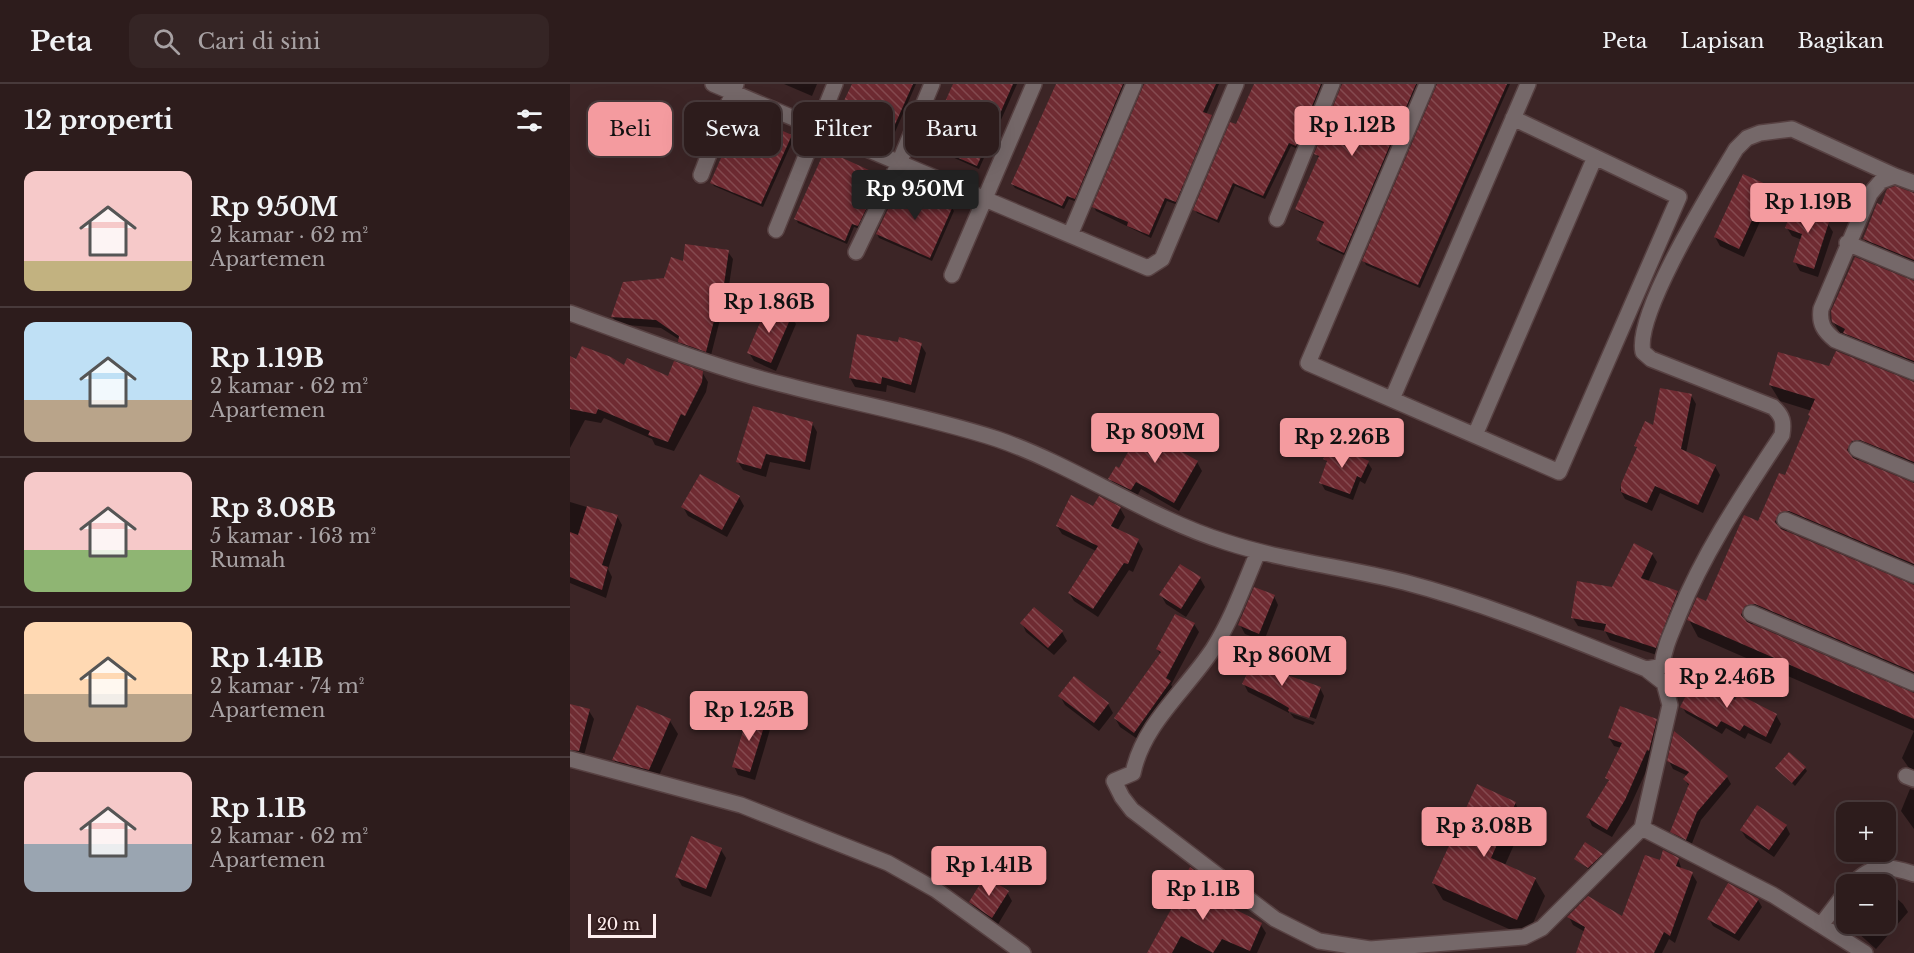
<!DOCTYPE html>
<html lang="id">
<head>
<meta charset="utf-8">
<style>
  :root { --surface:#2d1c1c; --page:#352525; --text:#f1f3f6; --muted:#a7a1a3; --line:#483a3b; --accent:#f49b9f }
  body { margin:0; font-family:"Libre Baskerville",serif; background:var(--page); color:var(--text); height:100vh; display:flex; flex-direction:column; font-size:22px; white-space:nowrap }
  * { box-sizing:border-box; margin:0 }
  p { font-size:20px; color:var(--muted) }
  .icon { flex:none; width:33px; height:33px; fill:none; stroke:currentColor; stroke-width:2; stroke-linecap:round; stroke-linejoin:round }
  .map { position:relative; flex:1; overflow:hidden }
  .panel { display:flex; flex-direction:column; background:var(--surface); width:570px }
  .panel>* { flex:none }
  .top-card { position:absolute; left:18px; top:18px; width:570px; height:54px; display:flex; gap:12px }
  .buttons { position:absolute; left:1266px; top:718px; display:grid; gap:12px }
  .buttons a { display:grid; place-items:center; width:60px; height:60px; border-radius:12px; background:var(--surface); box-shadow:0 6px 24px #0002,0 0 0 2px var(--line); font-size:30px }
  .scale { position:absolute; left:18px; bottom:15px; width:68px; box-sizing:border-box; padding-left:6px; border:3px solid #feeeee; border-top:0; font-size:16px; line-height:21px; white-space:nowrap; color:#feeeee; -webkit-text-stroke:4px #321b1c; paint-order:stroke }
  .price { position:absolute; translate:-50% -51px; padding:0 14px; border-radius:6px; background:var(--accent); color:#111; font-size:20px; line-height:39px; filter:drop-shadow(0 2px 3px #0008) }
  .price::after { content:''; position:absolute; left:50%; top:36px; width:18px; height:14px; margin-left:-9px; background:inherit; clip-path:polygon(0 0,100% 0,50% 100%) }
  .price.current { background:#222; color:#fff }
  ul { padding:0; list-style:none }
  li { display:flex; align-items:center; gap:18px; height:150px; padding:0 24px }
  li+li { border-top:2px solid var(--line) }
  li span { display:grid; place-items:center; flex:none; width:168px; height:120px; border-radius:12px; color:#555 }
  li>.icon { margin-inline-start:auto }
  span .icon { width:72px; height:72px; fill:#fffc; stroke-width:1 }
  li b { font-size:26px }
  h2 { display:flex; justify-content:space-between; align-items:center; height:72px; padding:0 24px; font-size:26px }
  .tag { padding:0 21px; border-radius:12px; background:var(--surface); box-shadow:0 6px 24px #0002,0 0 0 2px var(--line); font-size:21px; line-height:54px }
  .tag.current { background:var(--accent); color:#111 }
  header { display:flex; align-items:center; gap:36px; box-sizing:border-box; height:84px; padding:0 30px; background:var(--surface); border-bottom:2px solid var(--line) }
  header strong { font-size:28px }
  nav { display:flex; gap:33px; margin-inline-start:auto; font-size:21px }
  .search { width:420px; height:54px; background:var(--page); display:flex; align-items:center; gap:15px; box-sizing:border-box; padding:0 21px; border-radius:12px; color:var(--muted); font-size:22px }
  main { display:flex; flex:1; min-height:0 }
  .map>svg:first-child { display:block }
  .shadow { fill:#0007 }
  .building { fill:url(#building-back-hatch) }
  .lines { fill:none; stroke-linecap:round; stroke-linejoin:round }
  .street-casing { stroke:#574142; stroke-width:18 }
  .street { stroke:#756869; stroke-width:15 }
</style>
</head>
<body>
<header>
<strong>Peta</strong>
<div class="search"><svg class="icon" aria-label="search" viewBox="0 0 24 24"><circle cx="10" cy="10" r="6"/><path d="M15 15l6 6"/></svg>Cari di sini</div>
<nav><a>Peta</a><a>Lapisan</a><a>Bagikan</a></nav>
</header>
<main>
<section class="panel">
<h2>12 properti<svg class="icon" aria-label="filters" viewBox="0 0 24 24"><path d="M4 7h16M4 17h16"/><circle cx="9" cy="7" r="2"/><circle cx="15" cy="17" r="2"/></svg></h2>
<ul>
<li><span style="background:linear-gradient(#f6c9c9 75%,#c2b280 0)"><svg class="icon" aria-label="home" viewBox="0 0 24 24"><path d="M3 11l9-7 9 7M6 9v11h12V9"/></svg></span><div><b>Rp 950M</b><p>2 kamar · 62 m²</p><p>Apartemen</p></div></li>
<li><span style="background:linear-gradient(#bfe0f5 65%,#b9a48a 0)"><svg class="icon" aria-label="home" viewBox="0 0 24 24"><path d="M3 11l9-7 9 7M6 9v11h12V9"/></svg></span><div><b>Rp 1.19B</b><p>2 kamar · 62 m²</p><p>Apartemen</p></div></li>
<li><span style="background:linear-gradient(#f6c9c9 65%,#8fb573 0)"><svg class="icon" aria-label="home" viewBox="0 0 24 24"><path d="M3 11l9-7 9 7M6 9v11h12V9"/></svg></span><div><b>Rp 3.08B</b><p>5 kamar · 163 m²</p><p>Rumah</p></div></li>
<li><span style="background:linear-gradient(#ffd9b3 60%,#b9a48a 0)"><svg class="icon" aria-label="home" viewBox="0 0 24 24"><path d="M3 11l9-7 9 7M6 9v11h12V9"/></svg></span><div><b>Rp 1.41B</b><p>2 kamar · 74 m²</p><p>Apartemen</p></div></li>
<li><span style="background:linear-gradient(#f6c9c9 60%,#9aa5b1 0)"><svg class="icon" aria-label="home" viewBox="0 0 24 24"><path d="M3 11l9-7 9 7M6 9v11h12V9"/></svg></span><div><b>Rp 1.1B</b><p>2 kamar · 62 m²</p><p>Apartemen</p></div></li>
</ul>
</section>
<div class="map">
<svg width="1344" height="869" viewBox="0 0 1344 869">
  <defs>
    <pattern id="building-back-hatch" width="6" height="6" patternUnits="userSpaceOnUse" patternTransform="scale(1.5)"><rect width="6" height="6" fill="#6f2b32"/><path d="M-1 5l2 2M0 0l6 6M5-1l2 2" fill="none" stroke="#854a50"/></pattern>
  </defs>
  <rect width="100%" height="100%" fill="#3c2526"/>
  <path class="shadow" d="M 214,0 L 247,0 L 242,12 Z
    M 283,0 L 346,0 L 325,48 L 275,27 L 273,23 Z
    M 384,0 L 447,0 L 409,85 L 360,63 L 358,60 Z
    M 487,0 L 557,0 L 507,118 L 499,115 L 494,125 L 445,104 L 442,100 Z
    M 574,0 L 649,0 L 636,31 L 612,100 L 614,105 L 608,121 L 597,117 L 581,154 L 526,127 L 524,123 Z
    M 685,0 L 755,0 L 728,65 L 721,62 L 695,115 L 665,102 L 649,139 L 627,129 L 625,126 L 636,111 Z
    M 772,0 L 850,0 L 776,172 L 750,160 L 748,156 L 755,140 L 729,128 L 727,125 L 749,75 L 746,70 Z
    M 867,0 L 940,0 L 850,204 L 796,181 L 794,177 Z
    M 221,52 L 223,56 L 193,123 L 144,102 L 142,99 Z
    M 311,93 L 313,97 L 290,145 L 284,143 L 277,160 L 228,139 L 226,135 Z
    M 1197,102 L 1202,111 L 1174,173 L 1150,162 L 1145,153 Z
    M 1344,109 L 1344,188 L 1304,171 L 1294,155 L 1311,123 Z
    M 382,124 L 384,127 L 362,177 L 309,154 L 307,150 Z
    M 1253,132 L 1263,148 L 1248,193 L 1230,187 L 1225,178 L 1232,156 L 1222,152 L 1217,144 Z
    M 158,168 L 163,175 L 156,221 L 154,220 L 140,275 L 114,266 L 110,256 L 91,244 L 47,240 L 42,232 L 114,179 Z
    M 1344,197 L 1344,289 L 1274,256 L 1264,239 Z
    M 221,232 L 226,240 L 206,287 L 184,277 L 179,269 Z
    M 329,259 L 351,261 L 356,269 L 345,309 L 317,301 L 316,308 L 285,303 L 280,294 Z
    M 0,274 L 98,294 L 132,288 L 138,298 L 136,308 L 104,367 L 85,361 L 82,355 L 34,334 L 31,339 L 15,336 L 0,364 Z
    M 1260,284 L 1344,299 L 1344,391 L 1295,371 L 1287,377 L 1344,399 L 1344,492 L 1219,444 L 1216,448 L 1344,502 L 1344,600 L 1185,537 L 1182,541 L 1344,610 L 1344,691 L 1332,674 L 1344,647 L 1128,553 L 1119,536 L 1137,518 L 1188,439 L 1215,393 L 1241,334 L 1242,327 L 1210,317 L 1200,301 Z
    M 1121,311 L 1126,320 L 1116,369 L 1145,382 L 1150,391 L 1133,429 L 1090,409 L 1082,427 L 1055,415 L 1050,406 L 1076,339 L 1084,343 Z
    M 242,339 L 247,348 L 240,386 L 200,378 L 196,393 L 173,386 L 168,378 Z
    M 602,352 L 607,361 L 604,366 L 627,378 L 632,387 L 609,427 L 571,405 L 566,414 L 545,403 L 540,395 L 549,386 Z
    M 755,375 L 798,379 L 802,385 L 795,400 L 790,397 L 783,416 L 755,406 L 751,399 L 758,380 Z
    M 169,413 L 174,422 L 157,453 L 118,432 L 113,423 Z
    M 0,418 L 47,432 L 52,441 L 38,485 L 42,493 L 36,514 L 0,499 Z
    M 524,424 L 550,424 L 555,433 L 547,447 L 568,457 L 573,465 L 563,488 L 559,486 L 528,533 L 504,517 L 499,509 L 526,467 L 492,450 L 487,442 Z
    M 1082,470 L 1087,478 L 1078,498 L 1107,508 L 1112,517 L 1090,572 L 1040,556 L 1035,547 L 1008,542 L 1003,534 L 1043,505 Z
    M 610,482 L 630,494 L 635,503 L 616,533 L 596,520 L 591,511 Z
    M 704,512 L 708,521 L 694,557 L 675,550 L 670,541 Z
    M 452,539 L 492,548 L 497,557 L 484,571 L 456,548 Z
    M 624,540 L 629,548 L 601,601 L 605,606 L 569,656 L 550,643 L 545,634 L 591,571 L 587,565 Z
    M 706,580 L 709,590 L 750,604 L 754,612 L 746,635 L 719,625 L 719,629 L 678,608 L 674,600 Z
    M 490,612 L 538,620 L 543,629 L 529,647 L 495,621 Z
    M 1169,612 L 1206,631 L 1211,640 L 1201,660 L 1178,649 L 1175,655 L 1156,644 L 1152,650 L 1116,629 L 1111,621 L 1166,618 Z
    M 0,622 L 19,627 L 24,635 L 13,675 L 0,676 Z
    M 720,629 L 745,638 L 743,641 L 724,634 Z
    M 196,634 L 201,642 L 185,696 L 168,691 L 164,682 Z
    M 1086,636 L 1091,645 L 1082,674 L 1059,725 L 1042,753 L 1022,742 L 1018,733 L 1039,698 L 1037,694 L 1051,664 L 1044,662 L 1039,654 Z
    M 100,637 L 108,650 L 86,698 L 51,689 L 44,676 Z
    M 1099,677 L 1157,693 L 1161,700 L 1131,736 L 1121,762 L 1107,755 L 1102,747 L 1119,703 L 1115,695 L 1118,692 L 1103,685 Z
    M 1207,684 L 1235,684 L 1237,687 L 1225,702 Z
    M 1340,705 L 1344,706 L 1344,745 L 1331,727 Z
    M 945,719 L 955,736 L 935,781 L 965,795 L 975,812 L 957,853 L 873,816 L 863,799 Z
    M 1216,742 L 1220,750 L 1204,773 L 1176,754 L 1171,746 Z
    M 151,766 L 156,774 L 141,813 L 112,802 L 107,793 Z
    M 1032,771 L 1034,774 L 1021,787 L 1006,775 Z
    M 1108,775 L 1112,786 L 1122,790 L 1127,798 L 1105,859 L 1099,855 L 1092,869 L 1008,869 L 1015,848 L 1003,841 L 999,833 L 1053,835 L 1090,778 Z
    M 635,796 L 640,804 L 636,812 L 691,841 L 696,849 L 687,869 L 579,869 L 605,822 L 603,819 Z
    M 1316,805 L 1333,820 L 1338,828 L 1306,865 L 1278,840 L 1316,840 Z
    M 437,808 L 442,817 L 427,842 L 405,826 L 400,818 Z
    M 1188,816 L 1192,823 L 1169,857 L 1143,842 L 1139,835 Z"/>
  <path class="building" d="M 282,0 L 343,0 L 323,45 L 271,23 Z
    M 383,0 L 443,0 L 407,82 L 356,60 Z
    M 486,0 L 553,0 L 505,115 L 497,112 L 492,122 L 441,100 Z
    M 574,0 L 646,0 L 633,28 L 642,31 L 606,118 L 595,114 L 579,151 L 557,142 L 558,138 L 522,123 Z
    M 684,0 L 751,0 L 726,62 L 719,59 L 693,112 L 663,99 L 647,136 L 623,126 L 660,38 L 666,40 Z
    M 772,0 L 846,0 L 774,169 L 746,156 L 754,138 L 725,125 L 749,72 L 744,70 Z
    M 867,0 L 937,0 L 848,201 L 792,177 Z
    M 171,29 L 222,51 L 191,120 L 140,99 Z
    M 255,66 L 312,92 L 288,142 L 282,140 L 275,157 L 224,135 Z
    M 1173,90 L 1198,101 L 1169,165 L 1144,153 Z
    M 330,100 L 383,122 L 360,174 L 306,150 Z
    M 1325,102 L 1344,109 L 1344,176 L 1293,155 L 1307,119 L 1311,121 L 1317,105 Z
    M 1224,120 L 1254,131 L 1252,136 L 1259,138 L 1244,185 L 1223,178 L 1232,150 L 1215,144 Z
    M 115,160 L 159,166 L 152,214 L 150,213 L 136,268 L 108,258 L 109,252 L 86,236 L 41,233 L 53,198 L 94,194 L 101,173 L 113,177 Z
    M 1285,173 L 1344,197 L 1344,277 L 1273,249 L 1275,245 L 1262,238 L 1261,227 Z
    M 198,220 L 222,231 L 201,279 L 177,269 Z
    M 287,250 L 328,258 L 329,253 L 352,259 L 341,301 L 312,293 L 311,300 L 279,294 Z
    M 12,262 L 41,273 L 54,281 L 57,274 L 98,292 L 104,277 L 133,287 L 132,298 L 115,332 L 111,330 L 98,358 L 78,351 L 80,347 L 28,325 L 26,330 L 0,325 L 0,272 L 6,275 Z
    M 1266,267 L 1344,298 L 1344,378 L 1290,356 L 1282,357 L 1277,366 L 1283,374 L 1344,399 L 1344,480 L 1219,427 L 1209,429 L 1205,438 L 1211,445 L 1344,501 L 1344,588 L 1185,520 L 1175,522 L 1171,531 L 1177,538 L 1344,609 L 1344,635 L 1117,536 L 1127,513 L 1136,517 L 1174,431 L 1188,437 L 1209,389 L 1215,391 L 1240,332 L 1238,331 L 1245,315 L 1199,301 L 1208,268 L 1259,282 Z
    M 1090,304 L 1122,310 L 1111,365 L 1146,381 L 1128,421 L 1085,402 L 1077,419 L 1051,408 L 1051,400 L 1067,363 L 1064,362 L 1075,337 L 1083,341 Z
    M 183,322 L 243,338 L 235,378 L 196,370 L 191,385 L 166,378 Z
    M 576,336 L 603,351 L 598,360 L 628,377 L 604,419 L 566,398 L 561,406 L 538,395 L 546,382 L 549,384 Z
    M 761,359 L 799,377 L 791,394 L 787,392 L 780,410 L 749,399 L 757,377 L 753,375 Z
    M 130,390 L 170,412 L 152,446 L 111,423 Z
    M 501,411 L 523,422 L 529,412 L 551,423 L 541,442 L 569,455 L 558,480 L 554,479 L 523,525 L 498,509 L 528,462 L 486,442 Z
    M 17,422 L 48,431 L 32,481 L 38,483 L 32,506 L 0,493 L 0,448 L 8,451 Z
    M 1064,459 L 1083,469 L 1071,494 L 1108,507 L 1086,564 L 1034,547 L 1036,540 L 1001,534 L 1007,497 L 1042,503 Z
    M 610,480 L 631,493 L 611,525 L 589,511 Z
    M 684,503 L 705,511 L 689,550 L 668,541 Z
    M 464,523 L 493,547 L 478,564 L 450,539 Z
    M 605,530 L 625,539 L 596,594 L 601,597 L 564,649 L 544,634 L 591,568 L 586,565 Z
    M 687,569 L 707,579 L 703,586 L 751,603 L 739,634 L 718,627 L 719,624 L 702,614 L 672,600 Z
    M 504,592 L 539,619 L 524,639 L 488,612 Z
    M 1125,594 L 1165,616 L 1168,610 L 1207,630 L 1196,653 L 1174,641 L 1170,647 L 1151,637 L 1147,643 L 1110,623 Z
    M 0,620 L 20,625 L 9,667 L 0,666 Z
    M 67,621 L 101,635 L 79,686 L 42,676 Z
    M 1050,622 L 1087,635 L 1079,667 L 1077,666 L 1055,716 L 1037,746 L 1016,733 L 1039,696 L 1035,694 L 1052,659 L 1038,654 Z
    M 179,627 L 197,633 L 180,688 L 162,683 Z
    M 1104,647 L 1158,692 L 1127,728 L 1116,756 L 1100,748 L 1119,700 L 1113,695 L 1119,688 L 1097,677 Z
    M 1219,668 L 1236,683 L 1222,699 L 1205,684 Z
    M 907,700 L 946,718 L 921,774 L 966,794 L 947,836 L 862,799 Z
    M 1187,721 L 1217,741 L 1199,766 L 1170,746 Z
    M 121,752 L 152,764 L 136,805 L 105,793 Z
    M 1015,758 L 1033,770 L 1018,784 L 1004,775 Z
    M 1093,766 L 1109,774 L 1106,782 L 1123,788 L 1100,852 L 1094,848 L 1084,869 L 1006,869 L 1015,843 L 997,833 L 1018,812 L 1052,832 L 1075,771 L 1090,776 Z
    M 620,783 L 636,795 L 629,807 L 692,839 L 680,867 L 652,855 L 643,869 L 611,852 L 602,869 L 577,869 L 604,820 L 601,819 Z
    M 415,792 L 439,807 L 422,834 L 399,818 Z
    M 1158,799 L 1189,815 L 1165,850 L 1137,835 Z"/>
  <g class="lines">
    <defs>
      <path id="street" d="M 143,0 L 578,184 L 592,175 L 666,0
        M 857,0 L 738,279 L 989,388 L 1109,113 L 943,34
        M 131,91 L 166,0
        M 1344,99 L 1325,92 L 1311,97 L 1300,110 L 1251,225 C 1249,240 1254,247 1265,256 L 1344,288
        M 707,135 L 762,0
        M 206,146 L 265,0
        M 500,151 L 564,0
        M 1277,159 L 1344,187
        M 286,168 L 329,79 L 362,0
        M 382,191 L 464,0
        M 0,229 C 70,254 139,282 211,300 C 283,319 356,332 427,355 C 506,382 576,433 656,458 C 714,477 775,483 834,498 C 918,520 996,553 1076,585 L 1094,599 L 1100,621 L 1072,744 L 972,844 L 954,853 L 800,865 L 749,857 L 705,835 L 562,726 L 552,713 L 544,697 L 563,689 C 573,640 616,606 643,565 C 662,535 674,501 688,468
        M 822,315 L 958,0
        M 905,351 L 1025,73
        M 1287,365 L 1344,389
        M 1215,436 L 1344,491
        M 1181,529 L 1344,599
        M 1076,585 L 1092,582 C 1094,563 1102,548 1109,530 C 1135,466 1174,409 1212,351 C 1214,338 1213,332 1203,323 L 1081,275 L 1073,268 C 1064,230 1144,102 1166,65 L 1177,54 L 1190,49 L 1222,45 L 1325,92
        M 0,675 L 171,721 L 318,779 L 366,806 L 453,869
        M 1336,692 L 1344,695
        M 1072,744 L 1203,811 L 1295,869
        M 1282,801 C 1302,779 1318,781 1344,790
        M 1251,841 L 1276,808"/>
    </defs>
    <use href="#street" class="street-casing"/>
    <use href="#street" class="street"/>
  </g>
</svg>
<div class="buttons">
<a>+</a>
<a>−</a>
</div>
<div class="scale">20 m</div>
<b class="price" style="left:782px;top:73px">Rp 1.12B</b>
<b class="price current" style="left:345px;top:137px">Rp 950M</b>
<b class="price" style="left:1238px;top:150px">Rp 1.19B</b>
<b class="price" style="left:199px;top:250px">Rp 1.86B</b>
<b class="price" style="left:585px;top:380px">Rp 809M</b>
<b class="price" style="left:772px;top:385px">Rp 2.26B</b>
<b class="price" style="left:712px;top:603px">Rp 860M</b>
<b class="price" style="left:1157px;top:625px">Rp 2.46B</b>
<b class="price" style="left:179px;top:658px">Rp 1.25B</b>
<b class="price" style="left:914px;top:774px">Rp 3.08B</b>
<b class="price" style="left:419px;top:813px">Rp 1.41B</b>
<b class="price" style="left:633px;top:837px">Rp 1.1B</b>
<div class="top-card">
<a class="tag current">Beli</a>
<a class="tag">Sewa</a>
<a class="tag">Filter</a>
<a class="tag">Baru</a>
</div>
</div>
</main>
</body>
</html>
